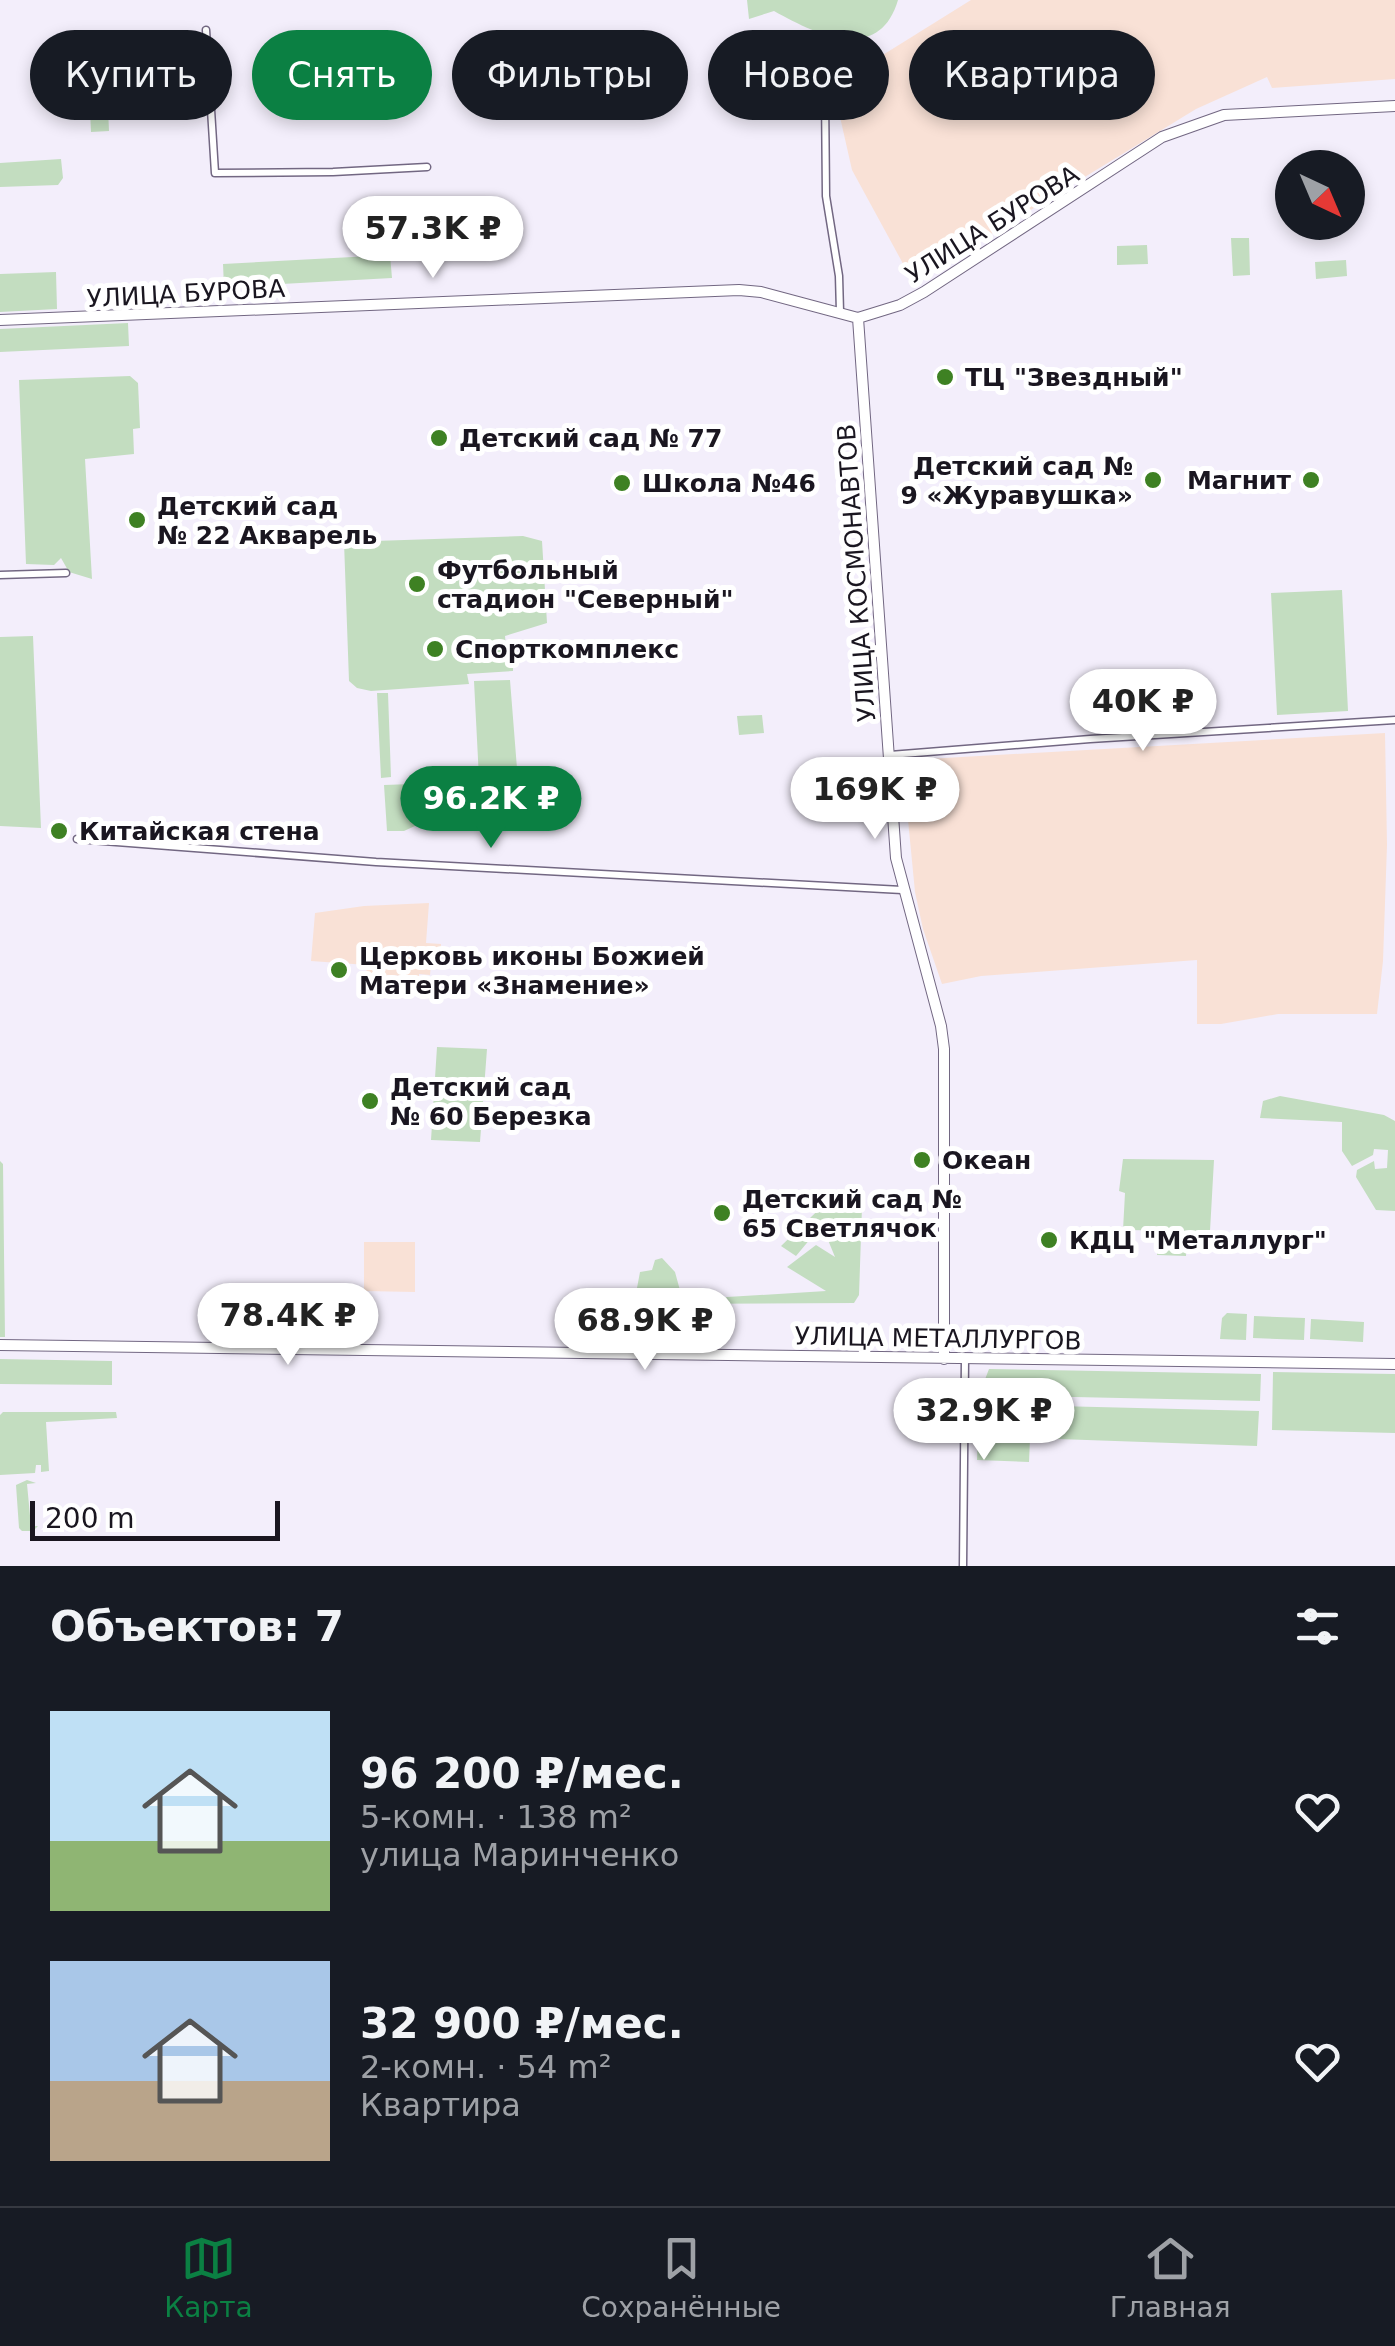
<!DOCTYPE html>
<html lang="ru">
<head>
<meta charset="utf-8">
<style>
  :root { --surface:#171b24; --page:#20242c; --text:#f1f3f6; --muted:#9ea1a6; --line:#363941; --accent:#0b8043 }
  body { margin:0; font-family:"DejaVu Sans",sans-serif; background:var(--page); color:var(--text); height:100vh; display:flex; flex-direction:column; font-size:38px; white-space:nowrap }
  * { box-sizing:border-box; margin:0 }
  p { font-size:32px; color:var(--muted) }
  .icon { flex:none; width:55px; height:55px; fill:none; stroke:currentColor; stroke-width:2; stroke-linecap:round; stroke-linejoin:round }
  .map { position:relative; height:1566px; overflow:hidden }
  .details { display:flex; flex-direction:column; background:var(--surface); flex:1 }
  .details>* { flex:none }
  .guide { position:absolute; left:30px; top:30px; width:1335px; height:90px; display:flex; gap:20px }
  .needle { width:65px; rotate:136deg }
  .buttons { position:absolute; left:1275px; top:150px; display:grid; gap:20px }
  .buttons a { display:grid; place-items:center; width:90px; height:90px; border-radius:50%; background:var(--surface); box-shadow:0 5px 15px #0003; font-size:50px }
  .scale { position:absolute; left:30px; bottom:25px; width:250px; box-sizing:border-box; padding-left:10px; border:5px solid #1a1620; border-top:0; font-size:28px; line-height:35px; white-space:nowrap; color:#1a1620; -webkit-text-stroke:8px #fff; paint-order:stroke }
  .price { position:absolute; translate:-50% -85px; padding:0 22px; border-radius:35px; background:#fff; color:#222; font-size:32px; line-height:65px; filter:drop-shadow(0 2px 5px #0008) }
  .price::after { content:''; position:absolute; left:50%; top:60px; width:30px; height:22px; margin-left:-15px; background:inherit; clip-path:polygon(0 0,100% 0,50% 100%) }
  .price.on { background:var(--accent); color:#fff }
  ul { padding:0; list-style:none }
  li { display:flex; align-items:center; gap:30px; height:250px; padding:0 50px }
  li span { display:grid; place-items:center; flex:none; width:280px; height:200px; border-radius:0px; color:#555 }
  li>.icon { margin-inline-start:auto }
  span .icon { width:120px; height:120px; fill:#fffc; stroke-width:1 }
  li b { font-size:42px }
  h2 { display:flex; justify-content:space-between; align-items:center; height:120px; padding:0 50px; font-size:42px }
  .chip { padding:0 35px; border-radius:45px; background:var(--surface); box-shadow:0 5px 15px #0003; font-size:35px; line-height:90px }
  .chip.on { background:var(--accent); color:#fff }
  .tabs { display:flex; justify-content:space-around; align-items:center; height:140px; border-top:2px solid var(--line); background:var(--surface); font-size:28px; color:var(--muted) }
  .tabs a { display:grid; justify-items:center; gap:5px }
  .tabs .on { color:var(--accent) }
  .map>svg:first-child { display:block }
  .industrial { fill:#f9e1d6 }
  .green { fill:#c3ddc0 }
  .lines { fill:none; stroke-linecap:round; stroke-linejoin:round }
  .street-casing { stroke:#726782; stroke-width:9 }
  .secondary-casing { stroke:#726782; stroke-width:12 }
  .street { stroke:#fff; stroke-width:6 }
  .secondary { stroke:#fff; stroke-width:10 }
  .poi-dot { fill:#3e8123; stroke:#fff; stroke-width:4 }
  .labels { text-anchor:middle; stroke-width:10; stroke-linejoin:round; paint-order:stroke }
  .street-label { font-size:25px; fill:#1a1620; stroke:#fff }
  .poi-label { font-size:25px; font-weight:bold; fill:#1a1620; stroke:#fff; text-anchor:start }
</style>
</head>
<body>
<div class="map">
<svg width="1395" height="1566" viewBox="0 0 1395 1566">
  <rect width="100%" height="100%" fill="#f3eefb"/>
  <path class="industrial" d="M 971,0 L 1395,0 L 1395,79 L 1272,88 L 1267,77 L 1196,109 L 913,282 L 852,170 L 833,86 Z
    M 1385,733 L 1387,845 L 1383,961 L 1377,1014 L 1278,1014 L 1221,1024 L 1197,1024 L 1197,960 L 981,976 L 942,984 L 923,929 L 915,892 L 903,768 L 910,760 Z
    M 429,903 L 426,943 L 441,944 L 440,966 L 431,965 L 430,975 L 419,974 L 419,977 L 387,975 L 386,981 L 366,979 L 367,965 L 311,961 L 315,913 L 364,906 Z
    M 364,1242 L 415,1242 L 415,1292 L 364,1291 Z"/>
  <path class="green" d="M 747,0 L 898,0 C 879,65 815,34 774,11 L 749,19 Z
    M 106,64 L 109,131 L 91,132 L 88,65 Z
    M 61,159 L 63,178 L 58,185 L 0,187 L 0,163 Z
    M 1231,238 L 1249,238 L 1250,275 L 1233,276 Z
    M 1147,245 L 1148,264 L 1117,265 L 1117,246 Z
    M 390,255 L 392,278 L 224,287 L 223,264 Z
    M 1346,260 L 1347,276 L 1316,279 L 1315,262 Z
    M 56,272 L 57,309 L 0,312 L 0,274 Z
    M 128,323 L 129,346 L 0,352 L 0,329 Z
    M 130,376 L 138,383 L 140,428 L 133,429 L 134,454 L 85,459 L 92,579 L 69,572 L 61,558 L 54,565 L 26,564 L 19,380 Z
    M 523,536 L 542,541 L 547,623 L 505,636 L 506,646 L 513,647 L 513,671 L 467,674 L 469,684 L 371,691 L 357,688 L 349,681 L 344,542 Z
    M 1342,590 L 1348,711 L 1277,715 L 1271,593 Z
    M 33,636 L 41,828 L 0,826 L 0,637 Z
    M 510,680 L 518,781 L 480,798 L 474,681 Z
    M 377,693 L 388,693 L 391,777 L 381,778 Z
    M 1174,696 L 1175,717 L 1137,720 L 1136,699 Z
    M 762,715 L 764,733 L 739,735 L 737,716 Z
    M 441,783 L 441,800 L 465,790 L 474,799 L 404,831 L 387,831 L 384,785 Z
    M 437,1047 L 487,1049 L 480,1142 L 431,1140 Z
    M 1280,1096 L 1384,1115 L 1395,1121 L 1395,1211 L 1376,1210 L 1356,1177 L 1357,1170 L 1374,1161 L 1375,1169 L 1387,1168 L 1388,1150 L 1374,1149 L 1373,1155 L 1352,1166 L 1342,1151 L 1342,1122 L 1260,1118 L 1263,1101 Z
    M 1123,1159 L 1214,1160 L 1210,1231 L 1123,1230 L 1125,1193 L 1119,1191 Z
    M 0,1161 L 3,1164 L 5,1337 L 0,1337 Z
    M 846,1189 L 862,1207 L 859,1295 L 854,1303 L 657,1304 L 656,1299 L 643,1295 L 637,1288 L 640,1272 L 652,1270 L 655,1260 L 662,1258 L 675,1272 L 681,1294 L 694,1299 L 826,1291 L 787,1267 L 816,1245 L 835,1257 L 828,1240 L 833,1222 L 826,1220 L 796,1256 L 781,1246 L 839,1190 Z
    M 1157,1237 L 1187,1238 L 1186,1256 L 1157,1255 Z
    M 1227,1313 L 1247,1314 L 1246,1340 L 1220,1339 L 1222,1318 Z
    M 1254,1316 L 1305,1318 L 1304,1340 L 1253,1338 Z
    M 1311,1319 L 1364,1322 L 1363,1342 L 1310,1339 Z
    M 0,1359 L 112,1361 L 112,1385 L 0,1384 Z
    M 989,1369 L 1261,1374 L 1260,1401 L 979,1395 Z
    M 1273,1372 L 1395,1374 L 1395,1433 L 1272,1430 Z
    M 979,1404 L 1259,1411 L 1257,1446 L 1030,1438 L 1029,1462 L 977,1460 Z
    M 3,1412 L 116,1412 L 117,1418 L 46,1422 L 49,1471 L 41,1472 L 41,1465 L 36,1465 L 35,1473 L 0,1475 L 0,1415 Z
    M 27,1480 L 36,1483 L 27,1484 L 31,1526 L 38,1526 L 33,1531 L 22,1531 L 19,1528 L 16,1485 Z"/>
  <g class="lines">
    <defs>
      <path id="street" d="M 206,30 L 215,173 L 333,172 L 427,167
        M 834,65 L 825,93 L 826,196 L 839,276 L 840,312
        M 0,575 L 66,573
        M 890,755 L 1090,739 L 1395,720
        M 77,839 L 376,862 L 902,890
        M 963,1566 L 965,1359"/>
      <path id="secondary" d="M 858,318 L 896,858 L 941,1026 L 944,1049 L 944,1359
        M 0,320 L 739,290 L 761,292 L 858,318 L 900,305 L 924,292 L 1162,137 L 1224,115 L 1395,106
        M 0,1345 L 1395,1364"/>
    </defs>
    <use href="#street" class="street-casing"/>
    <use href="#secondary" class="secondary-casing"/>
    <use href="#street" class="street"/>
    <use href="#secondary" class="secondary"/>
  </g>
  <g class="poi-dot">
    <circle cx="945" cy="377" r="10"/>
    <circle cx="439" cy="438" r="10"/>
    <circle cx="1153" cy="480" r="10"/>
    <circle cx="1311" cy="480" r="10"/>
    <circle cx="622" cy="483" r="10"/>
    <circle cx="137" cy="520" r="10"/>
    <circle cx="417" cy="584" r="10"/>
    <circle cx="435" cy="649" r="10"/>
    <circle cx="59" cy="831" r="10"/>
    <circle cx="339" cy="970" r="10"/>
    <circle cx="370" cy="1101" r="10"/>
    <circle cx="922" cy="1160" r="10"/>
    <circle cx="722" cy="1213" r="10"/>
    <circle cx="1049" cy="1240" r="10"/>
  </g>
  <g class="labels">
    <g class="street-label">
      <text transform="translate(992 224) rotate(-32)" y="9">УЛИЦА БУРОВА</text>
      <text transform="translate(186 293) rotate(-3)" y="9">УЛИЦА БУРОВА</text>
      <text transform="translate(856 573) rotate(-94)" y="9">УЛИЦА КОСМОНАВТОВ</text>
      <text transform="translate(938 1338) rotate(1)" y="9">УЛИЦА МЕТАЛЛУРГОВ</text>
    </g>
    <g class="poi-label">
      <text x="965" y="386">ТЦ "Звездный"</text>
      <text x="459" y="447">Детский сад № 77</text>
      <text x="1133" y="475" text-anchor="end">Детский сад №<tspan x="1133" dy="29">9 «Журавушка»</tspan></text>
      <text x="1291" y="489" text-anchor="end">Магнит</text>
      <text x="642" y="492">Школа №46</text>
      <text x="157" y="515">Детский сад<tspan x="157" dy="29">№ 22 Акварель</tspan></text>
      <text x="437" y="579">Футбольный<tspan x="437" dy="29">стадион "Северный"</tspan></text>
      <text x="455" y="658">Спорткомплекс</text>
      <text x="79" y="840">Китайская стена</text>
      <text x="359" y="965">Церковь иконы Божией<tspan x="359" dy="29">Матери «Знамение»</tspan></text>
      <text x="390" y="1096">Детский сад<tspan x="390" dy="29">№ 60 Березка</tspan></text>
      <text x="942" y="1169">Океан</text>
      <text x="742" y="1208">Детский сад №<tspan x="742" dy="29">65 Светлячок</tspan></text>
      <text x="1069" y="1249">КДЦ "Металлург"</text>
    </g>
  </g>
</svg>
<div class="buttons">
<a><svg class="needle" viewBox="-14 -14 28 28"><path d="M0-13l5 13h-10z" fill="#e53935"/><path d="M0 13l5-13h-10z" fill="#9ea1a6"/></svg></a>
</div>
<div class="scale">200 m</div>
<b class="price" style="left:433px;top:281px">57.3K ₽</b>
<b class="price" style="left:1143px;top:754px">40K ₽</b>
<b class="price" style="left:875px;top:842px">169K ₽</b>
<b class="price on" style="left:491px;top:851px">96.2K ₽</b>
<b class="price" style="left:288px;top:1368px">78.4K ₽</b>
<b class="price" style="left:645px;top:1373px">68.9K ₽</b>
<b class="price" style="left:984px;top:1463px">32.9K ₽</b>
<div class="guide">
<a class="chip">Купить</a>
<a class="chip on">Снять</a>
<a class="chip">Фильтры</a>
<a class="chip">Новое</a>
<a class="chip">Квартира</a>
</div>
</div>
<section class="details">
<h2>Объектов: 7<svg class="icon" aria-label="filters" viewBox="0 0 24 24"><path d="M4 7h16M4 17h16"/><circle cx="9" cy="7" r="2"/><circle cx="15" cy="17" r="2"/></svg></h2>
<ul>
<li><span style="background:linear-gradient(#bfe0f5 65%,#8fb573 0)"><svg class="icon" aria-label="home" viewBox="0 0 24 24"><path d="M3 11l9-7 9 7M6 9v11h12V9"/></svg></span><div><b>96 200 ₽/мес.</b><p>5-комн. · 138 m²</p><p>улица Маринченко</p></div><svg class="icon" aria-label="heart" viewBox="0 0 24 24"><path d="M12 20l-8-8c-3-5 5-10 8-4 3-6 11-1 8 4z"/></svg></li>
<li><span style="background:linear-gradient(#a9c7e8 60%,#b9a48a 0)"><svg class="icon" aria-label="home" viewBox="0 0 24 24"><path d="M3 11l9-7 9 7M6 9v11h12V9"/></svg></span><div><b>32 900 ₽/мес.</b><p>2-комн. · 54 m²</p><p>Квартира</p></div><svg class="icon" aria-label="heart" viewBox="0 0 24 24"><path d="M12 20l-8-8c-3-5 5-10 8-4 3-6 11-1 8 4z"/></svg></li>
</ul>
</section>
<nav class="tabs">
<a class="on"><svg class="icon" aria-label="map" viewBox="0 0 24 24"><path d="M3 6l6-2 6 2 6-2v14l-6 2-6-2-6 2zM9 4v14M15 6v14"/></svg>Карта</a>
<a><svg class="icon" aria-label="saved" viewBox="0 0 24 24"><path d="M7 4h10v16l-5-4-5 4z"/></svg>Сохранённые</a>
<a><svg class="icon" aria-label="home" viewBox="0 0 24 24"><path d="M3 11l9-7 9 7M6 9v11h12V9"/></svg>Главная</a>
</nav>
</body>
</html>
